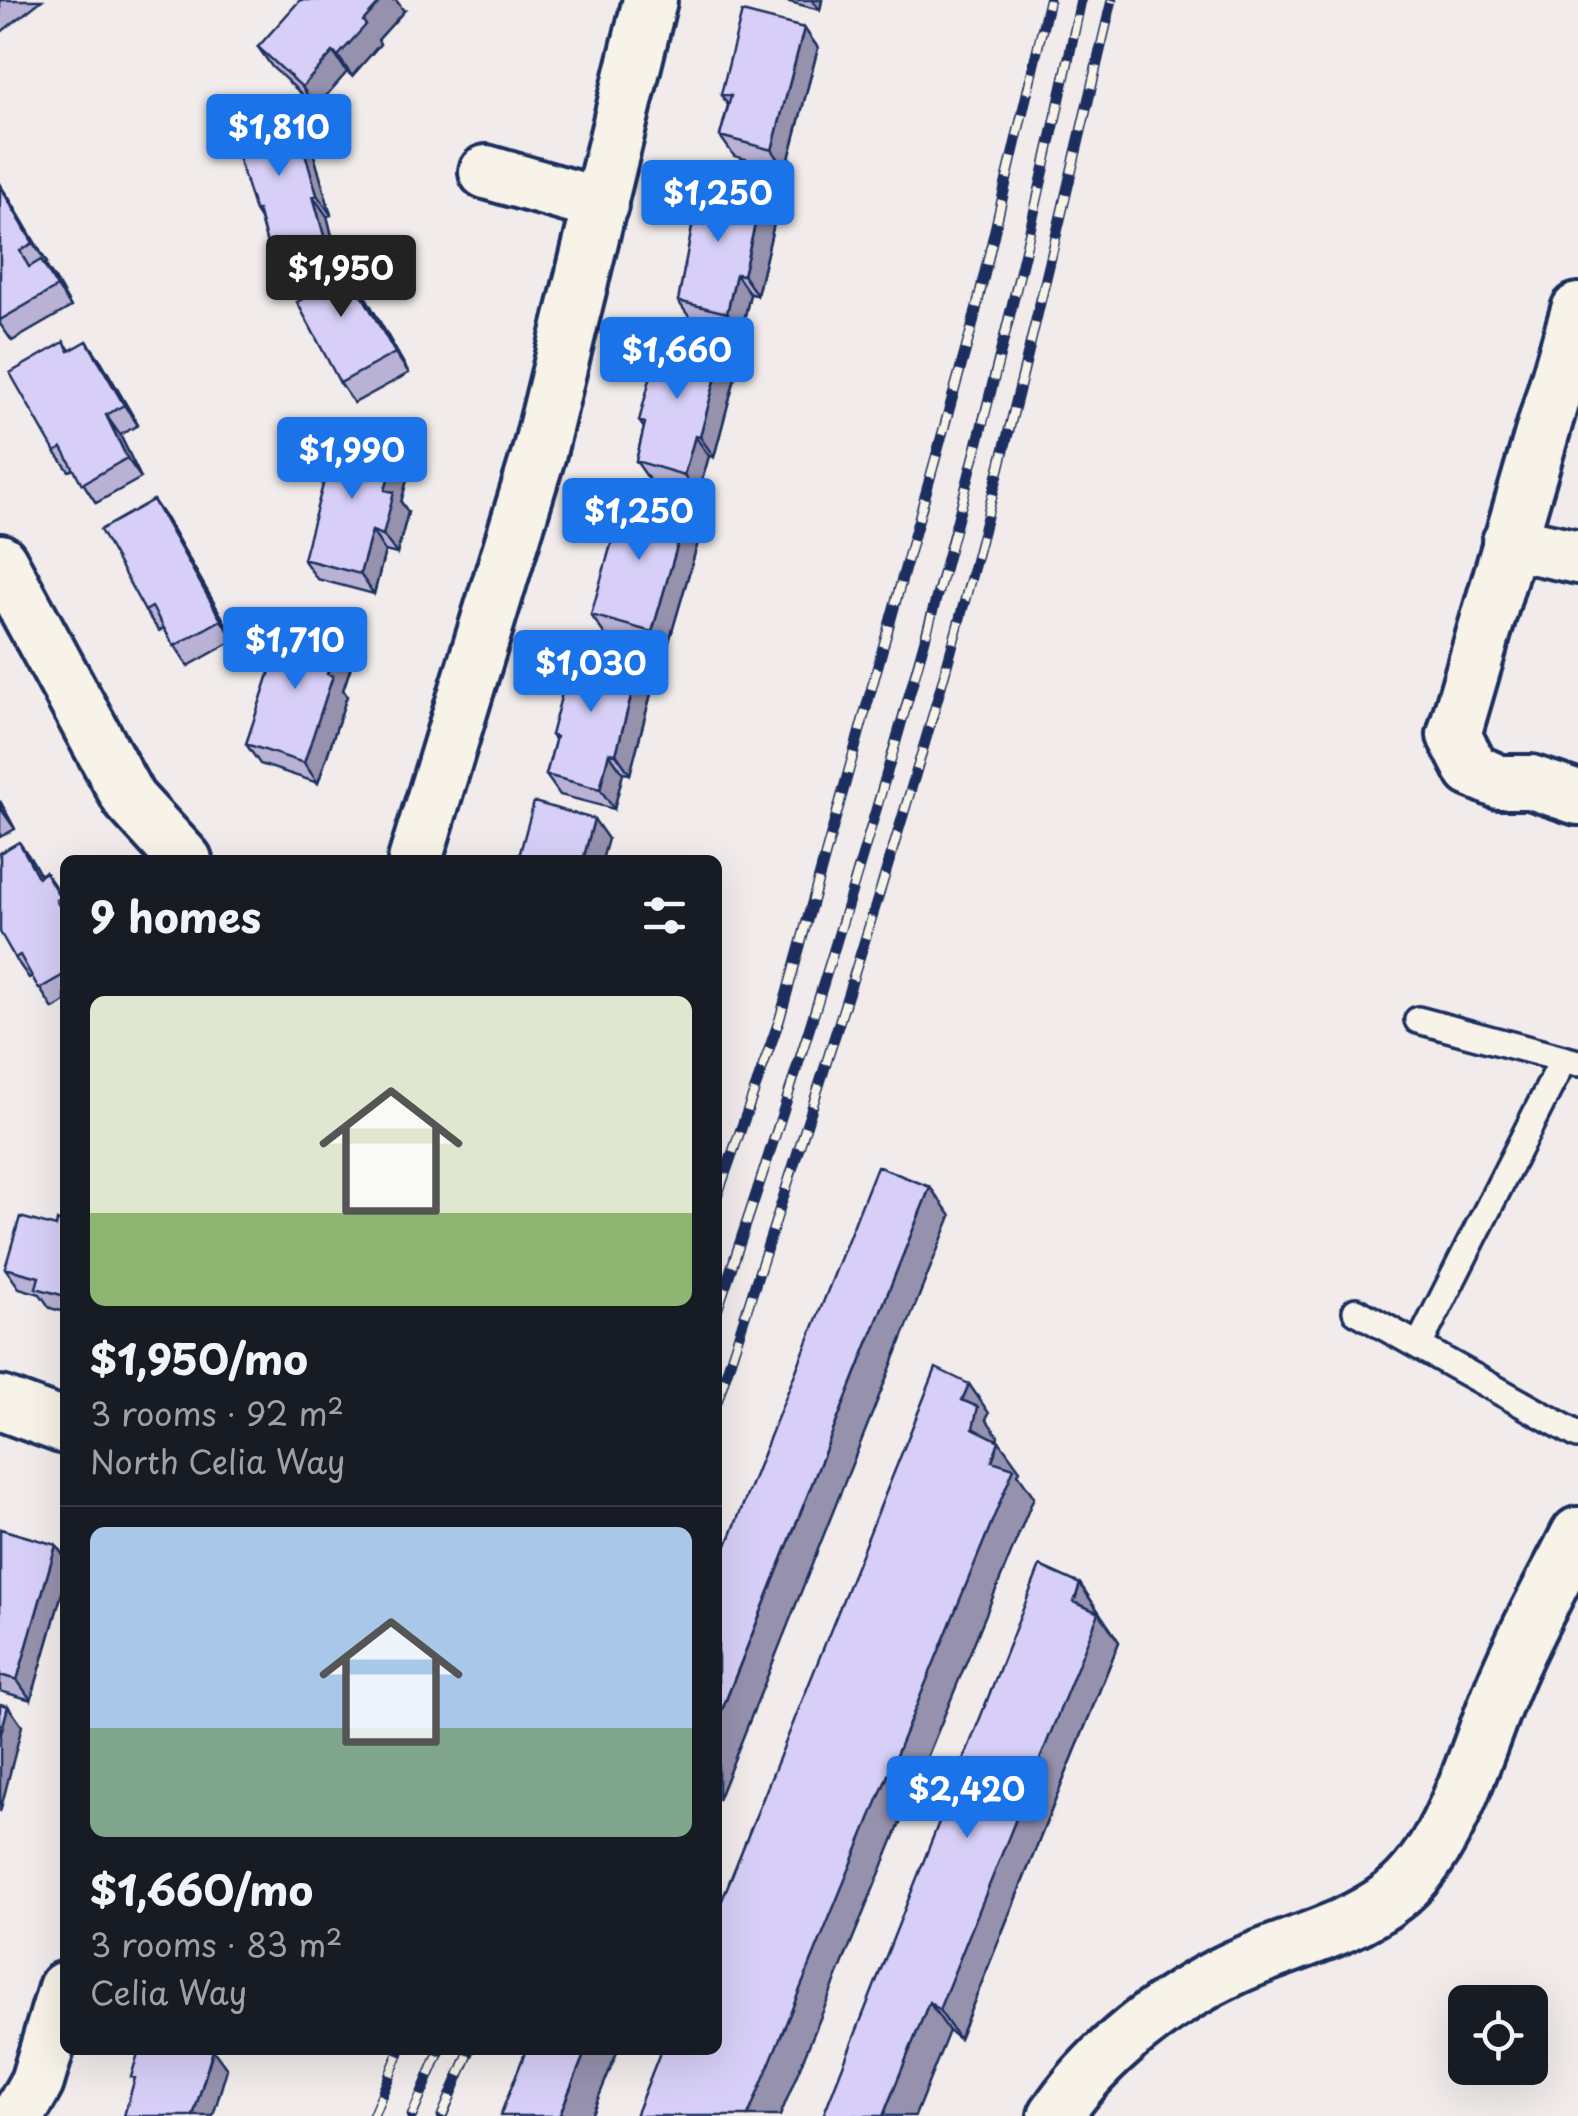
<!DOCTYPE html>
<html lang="en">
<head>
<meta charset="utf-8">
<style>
  :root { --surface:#171b24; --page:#20242c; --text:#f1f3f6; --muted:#9ea1a6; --line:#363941; --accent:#1a73e8 }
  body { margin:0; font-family:"Playpen Sans",sans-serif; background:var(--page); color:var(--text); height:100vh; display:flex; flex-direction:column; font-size:38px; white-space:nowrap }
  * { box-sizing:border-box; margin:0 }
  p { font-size:32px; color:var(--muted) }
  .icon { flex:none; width:55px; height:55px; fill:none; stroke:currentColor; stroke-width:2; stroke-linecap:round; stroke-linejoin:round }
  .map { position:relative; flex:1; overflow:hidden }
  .sheet { position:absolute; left:60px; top:855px; width:662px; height:1200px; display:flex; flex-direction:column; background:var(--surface); border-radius:15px; box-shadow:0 10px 40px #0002 }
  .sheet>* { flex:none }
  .fabs { position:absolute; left:1448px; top:1985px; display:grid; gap:20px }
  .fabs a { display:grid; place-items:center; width:100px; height:100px; border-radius:15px; background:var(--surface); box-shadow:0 10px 40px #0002; font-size:50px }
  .price { position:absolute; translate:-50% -85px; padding:0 22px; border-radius:10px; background:var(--accent); color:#fff; font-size:32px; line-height:65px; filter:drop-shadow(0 2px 5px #0008) }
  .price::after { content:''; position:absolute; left:50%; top:60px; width:30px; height:22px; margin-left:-15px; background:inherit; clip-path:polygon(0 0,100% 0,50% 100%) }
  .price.selected { background:#222; color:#fff }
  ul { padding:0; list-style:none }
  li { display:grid; align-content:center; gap:20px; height:530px; padding:0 30px }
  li+li { border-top:2px solid var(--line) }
  li span { display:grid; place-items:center; height:310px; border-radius:15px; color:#555 }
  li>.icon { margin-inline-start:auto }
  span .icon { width:180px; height:180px; fill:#fffc; stroke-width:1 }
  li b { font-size:42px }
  h2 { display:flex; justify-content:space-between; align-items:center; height:120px; padding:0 30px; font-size:42px }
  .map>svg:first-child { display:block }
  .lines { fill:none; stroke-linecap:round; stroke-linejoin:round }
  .lane-casing { stroke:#1b2f5e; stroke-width:32 }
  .street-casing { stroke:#1b2f5e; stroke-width:60 }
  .lane { stroke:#f7f3e8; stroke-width:25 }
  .street { stroke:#f7f3e8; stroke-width:52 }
  .rail-casing { stroke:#1b2f5e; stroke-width:11 }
  .rail { stroke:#f7f3e8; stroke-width:8; stroke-dasharray:22; stroke-linecap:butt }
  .wall { fill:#b9b2d4; stroke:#1b2f5e; stroke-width:2.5 }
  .shaded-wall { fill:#9691ad; stroke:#1b2f5e; stroke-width:2.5 }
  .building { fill:#d7cff7; stroke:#1b2f5e; stroke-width:2.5 }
</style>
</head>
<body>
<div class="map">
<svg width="1578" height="2116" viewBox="0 0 1578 2116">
  <rect width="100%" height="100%" fill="#f1eceb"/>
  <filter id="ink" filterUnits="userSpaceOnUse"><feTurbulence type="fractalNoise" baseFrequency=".01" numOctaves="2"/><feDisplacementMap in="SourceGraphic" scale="20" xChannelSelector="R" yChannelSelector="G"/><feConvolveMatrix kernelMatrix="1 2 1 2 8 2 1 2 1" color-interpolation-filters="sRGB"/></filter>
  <g filter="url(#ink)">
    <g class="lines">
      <defs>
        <path id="lane" d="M 1418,1020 L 1578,1063
          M 1356,1311 L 1578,1435
          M 1419,1345 L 1563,1060"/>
        <path id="street" d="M 486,172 L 601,205
          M 1578,310 L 1454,735 L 1472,770 L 1499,782 L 1531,782 L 1578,798
          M 1509,542 L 1578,557
          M 0,561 L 129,799 L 185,860
          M 415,860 L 539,453 L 650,0
          M 0,1403 L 65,1427
          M 18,2116 L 37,2082 L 65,1988
          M 1055,2116 C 1097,2053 1166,2000 1234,1968 C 1286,1944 1347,1932 1393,1896 C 1451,1852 1476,1749 1504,1683 C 1525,1632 1553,1583 1578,1534"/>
      </defs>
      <use href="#lane" class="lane-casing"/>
      <use href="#street" class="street-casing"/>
      <use href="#lane" class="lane"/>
      <use href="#street" class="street"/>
      <defs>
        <path id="rail" d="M 718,1194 L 780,1018 L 972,327 L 1049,0
          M 718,1308 C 863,880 989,443 1081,0
          M 718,1399 C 789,1180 860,962 925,742 C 997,497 1053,248 1112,0
          M 373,2116 L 400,2050
          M 412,2116 L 440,2050
          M 442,2116 L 470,2050"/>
      </defs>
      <use href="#rail" class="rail-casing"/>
      <use href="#rail" class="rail"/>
    </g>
    <path class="wall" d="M 0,0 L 42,0 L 0,33 Z
      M 782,0 L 822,0 L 820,10 Z
      M 404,11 L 378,40 L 380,44 L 352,76 L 347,72 L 316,107 L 272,67 L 258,47 Z
      M 804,28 L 818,48 L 786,170 L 734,156 L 720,136 L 728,105 L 721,94 Z
      M 307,131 L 331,215 L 327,216 L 337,256 L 283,271 L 269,251 L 260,219 L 255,211 Z
      M 0,185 L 47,263 L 45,264 L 71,307 L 12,341 L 0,324 Z
      M 776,215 L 757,295 L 750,294 L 741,333 L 692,321 L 678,301 Z
      M 339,255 L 353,275 L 409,373 L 354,403 L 340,383 L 303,299 Z
      M 64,342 L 70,350 L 101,361 L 138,425 L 120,435 L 141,478 L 96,503 L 74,469 L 69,471 L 55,452 Z
      M 737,370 L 714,457 L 709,456 L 698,494 L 650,481 L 636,461 L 644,428 L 639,421 Z
      M 411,465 L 401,502 L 408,512 L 397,554 L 385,551 L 374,594 L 317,579 L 303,559 Z
      M 687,512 L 701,532 L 666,652 L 605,635 L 591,615 Z
      M 167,520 L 235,640 L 188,666 L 164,628 L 159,631 L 145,611 Z
      M 341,634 L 355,654 L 343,690 L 347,696 L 318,783 L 260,764 L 246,744 L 278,658 Z
      M 640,662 L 654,682 L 630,774 L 623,773 L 614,809 L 560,795 L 546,775 L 555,741 L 551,735 Z
      M 0,801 L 15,829 L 0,837 Z
      M 33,862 L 40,875 L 45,872 L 65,901 L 65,1002 L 53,1009 L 32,976 L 29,978 L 15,958 Z
      M 65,1224 L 65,1312 L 50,1308 L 40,1294 L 19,1288 L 5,1268 L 56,1227 Z
      M 0,1529 L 56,1545 L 65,1558 L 65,1582 L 31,1700 L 0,1691 Z
      M 1080,1584 L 1119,1642 L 959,2039 L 949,2031 L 823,2116 Z"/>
    <path class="shaded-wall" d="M 382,0 L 396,0 L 404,11 L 378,40 L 380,44 L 352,76 L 338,56 L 363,21 Z
      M 812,0 L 822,0 L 820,10 Z
      M 804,28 L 818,48 L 786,170 L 772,150 Z
      M 333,52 L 347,72 L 316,107 L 302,87 Z
      M 293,111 L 307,131 L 331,215 L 317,195 Z
      M 0,185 L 9,198 L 47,263 L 33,243 Z
      M 762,195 L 776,215 L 757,295 L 743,275 Z
      M 313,196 L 327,216 L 337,256 L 324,236 Z
      M 339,255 L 353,275 L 409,373 L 395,353 Z
      M 41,260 L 55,279 L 71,307 L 57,287 Z
      M 736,274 L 750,294 L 741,333 L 727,313 Z
      M 87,341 L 101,361 L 138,425 L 124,405 Z
      M 723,350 L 737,370 L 714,457 L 700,437 Z
      M 106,415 L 120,435 L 141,478 L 127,458 Z
      M 695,436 L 709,456 L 698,494 L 684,475 Z
      M 397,445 L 411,465 L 401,502 L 408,512 L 397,554 L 383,535 L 385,490 Z
      M 153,500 L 167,520 L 235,640 L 221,620 Z
      M 687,512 L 701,532 L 666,652 L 652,632 Z
      M 372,531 L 385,551 L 374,594 L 360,574 Z
      M 341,634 L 355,654 L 343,690 L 347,696 L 318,783 L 304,763 L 327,674 Z
      M 640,662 L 654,682 L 630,774 L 616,754 Z
      M 609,753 L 623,773 L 614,809 L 600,789 Z
      M 0,801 L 15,829 L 1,809 Z
      M 594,819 L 608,839 L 602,860 L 583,860 Z
      M 19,842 L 33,862 L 52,896 L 38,877 Z
      M 930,1187 L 951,1216 L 718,1800 L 718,1720 Z
      M 969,1384 L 989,1413 L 986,1419 L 998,1436 L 993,1457 L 973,1428 L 962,1400 Z
      M 999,1441 L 1020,1470 L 1018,1474 L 1034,1497 L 780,2116 L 748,2116 Z
      M 56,1545 L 65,1558 L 65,1582 L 31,1700 L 17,1680 Z
      M 1080,1584 L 1119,1642 L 959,2039 L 939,2010 Z
      M 8,1706 L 22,1726 L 0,1812 L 0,1737 Z
      M 929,2002 L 949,2031 L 915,2116 L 883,2116 Z
      M 213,2050 L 227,2069 L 213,2116 L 193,2116 Z
      M 586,2050 L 618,2050 L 591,2116 L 559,2116 Z"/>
    <path class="building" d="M 300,0 L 382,0 L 363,21 L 366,25 L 338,56 L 333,52 L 302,87 L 258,47 Z
      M 742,12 L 804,28 L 772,150 L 720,136 L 731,96 L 721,94 Z
      M 293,111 L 317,195 L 313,196 L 324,236 L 269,251 L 258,210 L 255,211 L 229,128 Z
      M 701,180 L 762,195 L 743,275 L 736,274 L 727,313 L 678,301 Z
      M 0,186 L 33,243 L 20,251 L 29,267 L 41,260 L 57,287 L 0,320 Z
      M 339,255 L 395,353 L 340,383 L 297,302 L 303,299 L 293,280 Z
      M 662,333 L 723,350 L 700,437 L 695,436 L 684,475 L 636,461 L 645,423 L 639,421 Z
      M 87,341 L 124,405 L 106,415 L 127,458 L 82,484 L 62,448 L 55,452 L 10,373 L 64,342 L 69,351 Z
      M 338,429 L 397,445 L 385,490 L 394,492 L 383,535 L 372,531 L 360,574 L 303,559 Z
      M 625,495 L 687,512 L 652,632 L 591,615 Z
      M 153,500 L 221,620 L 174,646 L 152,607 L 145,611 L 100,530 Z
      M 292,617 L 341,634 L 327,674 L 333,676 L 304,763 L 246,744 L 275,656 L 278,658 Z
      M 575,644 L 640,662 L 616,754 L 609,753 L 600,789 L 546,775 L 556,737 L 551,735 Z
      M 534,802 L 594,819 L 583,860 L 518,860 Z
      M 19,842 L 38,877 L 45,872 L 60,897 L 56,900 L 65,916 L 65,974 L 39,989 L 20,955 L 15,958 L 0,932 L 0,853 Z
      M 877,1166 L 930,1187 L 718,1720 L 718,1568 Z
      M 20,1217 L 56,1227 L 57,1221 L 65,1224 L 65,1296 L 36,1288 L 39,1277 L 5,1268 Z
      M 936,1368 L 969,1384 L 962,1400 L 978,1407 L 973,1428 L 999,1441 L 992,1461 L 1014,1468 L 748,2116 L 635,2116 L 661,2050 L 718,2050 L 718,1910 Z
      M 0,1529 L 56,1545 L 17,1680 L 0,1675 Z
      M 1040,1566 L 1080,1584 L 1074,1602 L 1099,1613 L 939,2010 L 929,2002 L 883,2116 L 823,2116 Z
      M 0,1704 L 8,1706 L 0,1737 Z
      M 139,2050 L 213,2050 L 193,2116 L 124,2116 L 135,2078 L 131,2077 Z
      M 526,2050 L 586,2050 L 559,2116 L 500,2116 Z"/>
  </g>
</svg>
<div class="fabs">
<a><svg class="icon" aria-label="locate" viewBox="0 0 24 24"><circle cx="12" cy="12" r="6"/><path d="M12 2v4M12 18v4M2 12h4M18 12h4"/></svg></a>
</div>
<b class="price" style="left:279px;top:179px">$1,810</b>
<b class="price" style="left:718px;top:245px">$1,250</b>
<b class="price selected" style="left:341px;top:320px">$1,950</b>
<b class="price" style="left:677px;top:402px">$1,660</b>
<b class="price" style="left:352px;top:502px">$1,990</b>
<b class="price" style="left:639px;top:563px">$1,250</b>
<b class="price" style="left:295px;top:692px">$1,710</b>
<b class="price" style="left:591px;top:715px">$1,030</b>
<b class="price" style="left:967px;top:1841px">$2,420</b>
<section class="sheet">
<h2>9 homes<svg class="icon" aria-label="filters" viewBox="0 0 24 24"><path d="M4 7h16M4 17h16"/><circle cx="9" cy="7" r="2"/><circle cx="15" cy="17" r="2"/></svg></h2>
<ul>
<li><span style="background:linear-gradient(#dfe7d0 70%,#8fb573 0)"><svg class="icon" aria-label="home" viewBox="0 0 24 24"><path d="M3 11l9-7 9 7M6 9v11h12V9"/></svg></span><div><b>$1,950/mo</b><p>3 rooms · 92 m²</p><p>North Celia Way</p></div></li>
<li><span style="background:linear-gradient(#a9c7e8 65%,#7fa58c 0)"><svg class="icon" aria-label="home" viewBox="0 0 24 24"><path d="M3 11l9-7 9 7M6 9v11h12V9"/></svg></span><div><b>$1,660/mo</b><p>3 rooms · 83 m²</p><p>Celia Way</p></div></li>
</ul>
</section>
</div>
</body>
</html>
